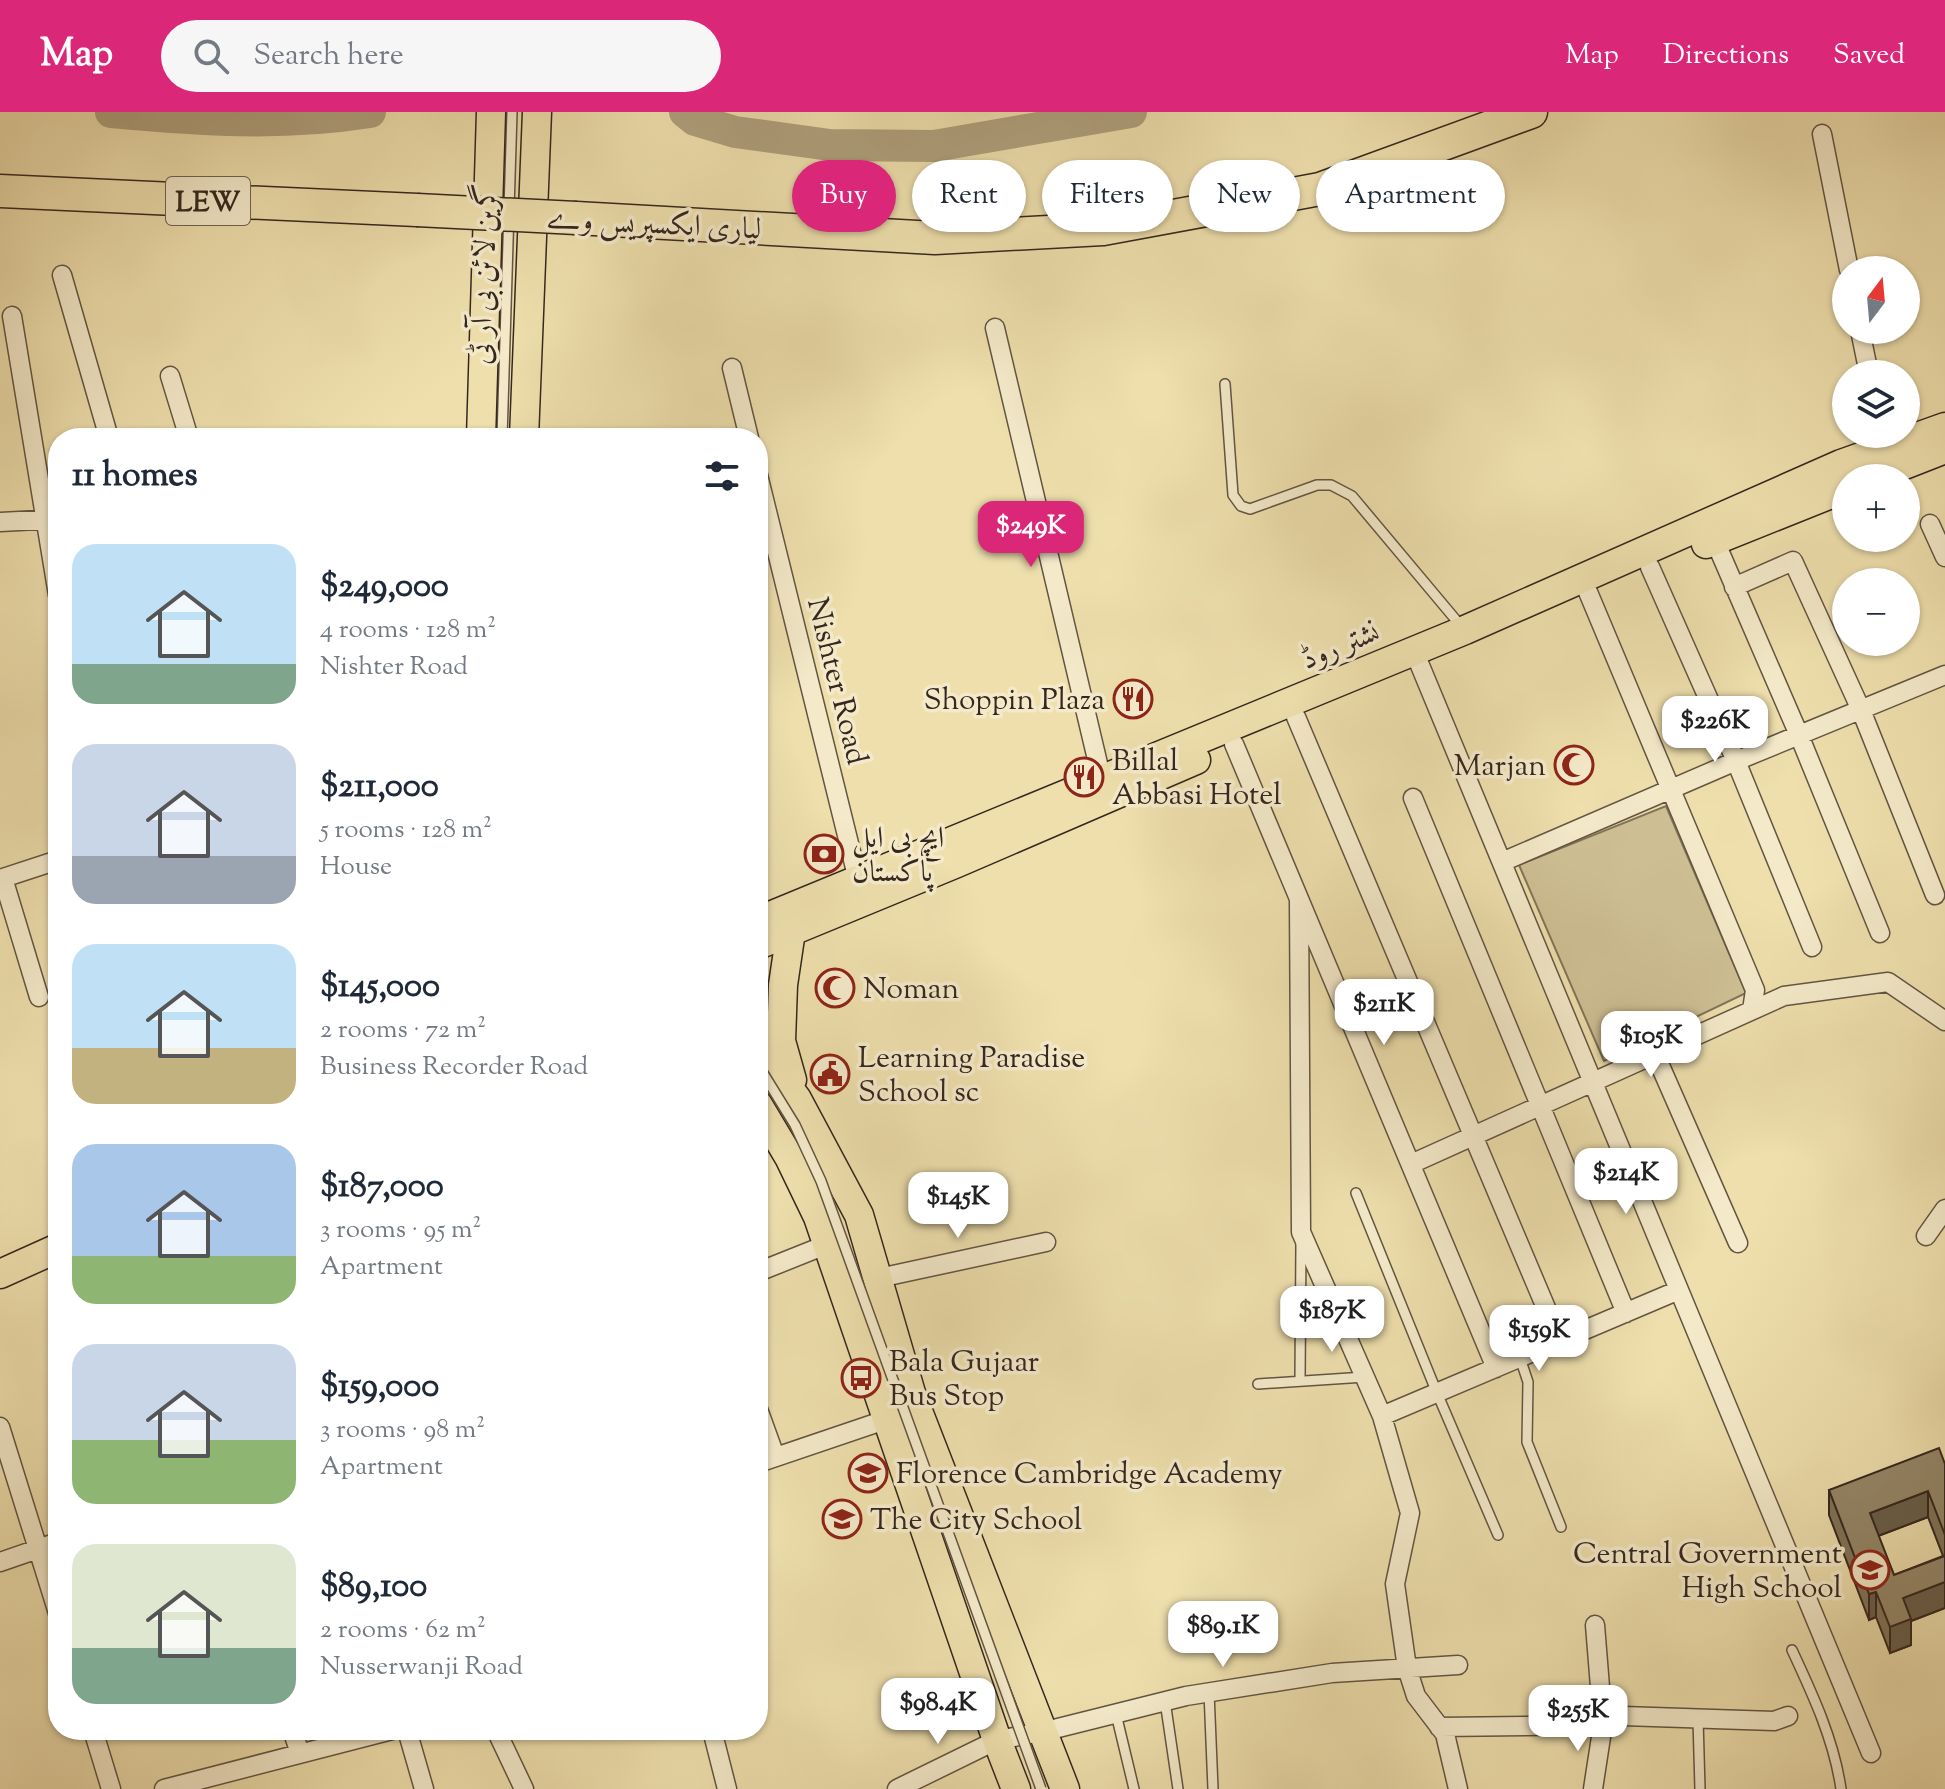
<!DOCTYPE html>
<html lang="en">
<head>
<meta charset="utf-8">
<style>
  :root { --surface:#fff; --page:#f6f6f7; --text:#1f2937; --muted:#747a83; --accent:#db2777 }
  body { margin:0; font-family:"Sorts Mill Goudy",Amiri,serif; background:var(--page); color:var(--text); height:100vh; display:flex; flex-direction:column; font-size:30px; white-space:nowrap }
  * { box-sizing:border-box; margin:0 }
  p { font-size:26px; color:var(--muted) }
  .icon { flex:none; width:44px; height:44px; fill:none; stroke:currentColor; stroke-width:2; stroke-linecap:round; stroke-linejoin:round }
  .map { position:relative; flex:1; overflow:hidden }
  .drawer { position:absolute; left:48px; top:316px; width:720px; height:1312px; display:flex; flex-direction:column; background:var(--surface); border-radius:32px; box-shadow:0 2px 6px #0004 }
  .drawer>* { flex:none }
  .guide { position:absolute; left:792px; top:48px; width:760px; height:72px; display:flex; gap:16px }
  .needle { width:52px; rotate:16deg }
  .controls { position:absolute; left:1832px; top:144px; display:grid; gap:16px }
  .controls a { display:grid; place-items:center; width:88px; height:88px; border-radius:50%; background:var(--surface); box-shadow:0 2px 6px #0004; font-size:40px }
  .price { position:absolute; translate:-50% -68px; padding:0 18px; border-radius:16px; background:#fff; color:#222; font-size:26px; line-height:52px; filter:drop-shadow(0 2px 4px #0008) }
  .price::after { content:''; position:absolute; left:50%; top:48px; width:24px; height:18px; margin-left:-12px; background:inherit; clip-path:polygon(0 0,100% 0,50% 100%) }
  .price.selected { background:var(--accent); color:#fff }
  ul { padding:0; list-style:none }
  li { display:flex; align-items:center; gap:24px; height:200px; padding:0 24px }
  li span { display:grid; place-items:center; flex:none; width:224px; height:160px; border-radius:24px; color:#555 }
  li>.icon { margin-inline-start:auto }
  span .icon { width:96px; height:96px; fill:#fffc; stroke-width:1 }
  li b { font-size:34px }
  h2 { display:flex; justify-content:space-between; align-items:center; height:96px; padding:0 24px; font-size:34px }
  .tag { padding:0 28px; border-radius:36px; background:var(--surface); box-shadow:0 2px 6px #0004; font-size:28px; line-height:72px }
  .tag.selected { background:var(--accent); color:#fff }
  header { display:flex; align-items:center; gap:48px; box-sizing:border-box; height:112px; padding:0 40px; background:var(--accent); color:#fff }
  header strong { font-size:38px }
  nav { display:flex; gap:44px; margin-inline-start:auto; font-size:28px }
  .search { width:560px; height:72px; background:var(--page); display:flex; align-items:center; gap:20px; box-sizing:border-box; padding:0 28px; border-radius:44px; color:var(--muted); font-size:30px }
  .map>svg:first-child { display:block }
  .green { fill:#cfc095; stroke:#82745a; stroke-width:2 }
  .lines { fill:none; stroke-linecap:round; stroke-linejoin:round }
  .river { stroke:#afa07d; stroke-width:32 }
  .service-casing { stroke:#635542; stroke-width:12 }
  .minor-casing { stroke:#635542; stroke-width:21 }
  .primary-casing { stroke:#35271f; stroke-width:31 }
  .motorway-casing { stroke:#35271f; stroke-width:35 }
  .service { stroke:#f4eaca; stroke-width:9 }
  .minor { stroke:#f4eaca; stroke-width:18 }
  .primary { stroke:#eedfad; stroke-width:28 }
  .motorway { stroke:#eedfad; stroke-width:32 }
  .service-bridge-casing { stroke:#635542; stroke-width:12; stroke-linecap:butt }
  .motorway-bridge-casing { stroke:#35271f; stroke-width:35; stroke-linecap:butt }
  .service-bridge { stroke:#f4eaca; stroke-width:9 }
  .motorway-bridge { stroke:#eedfad; stroke-width:32 }
  .wall { fill:#80745a; stroke:#35271f; stroke-width:2; fill-rule:evenodd }
  .shaded-wall { fill:#685e4a; stroke:#35271f; stroke-width:2 }
  .building { fill:#958769; stroke:#35271f; stroke-width:2 }
  .labels { text-anchor:middle; stroke-width:7; stroke-linejoin:round; paint-order:stroke }
  .shield { fill:#f4eaca; stroke:#6e6252; stroke-width:2 }
  .shield-label { font-size:28px; font-weight:bold; fill:#35271f }
  .street-label { font-size:30px; fill:#35271f; stroke:#f4eaca }
  .poi-label { font-size:30px; fill:#35271f; stroke:#f4eaca; text-anchor:start }
</style>
</head>
<body>
<header>
<strong>Map</strong>
<div class="search"><svg class="icon" aria-label="search" viewBox="0 0 24 24"><circle cx="10" cy="10" r="6"/><path d="M15 15l6 6"/></svg>Search here</div>
<nav><a>Map</a><a>Directions</a><a>Saved</a></nav>
</header>
<div class="map">
<svg width="1945" height="1677" viewBox="0 0 1945 1677">
  <rect width="100%" height="100%" fill="#eedfad"/>
  <filter id="stains"><feTurbulence type="fractalNoise" baseFrequency=".0025" numOctaves="4"/><feColorMatrix values="0 0 0 0 .2 0 0 0 0 .09 0 0 0 0 .02 0 0 0 .5 -.17"/></filter>
  <radialGradient id="worn" r=".72"><stop offset=".6" stop-color="#630" stop-opacity="0"/><stop offset="1" stop-color="#630" stop-opacity=".3"/></radialGradient>
  <path class="green" d="M 1666,694 L 1746,881 L 1604,949 L 1519,753 Z"/>
  <g class="lines">
    <path class="river" d="M 111,0 C 199,8 282,14 370,0
      M 685,0 L 695,8 L 735,20 L 830,33 L 934,34 L 1131,0"/>
    <defs>
      <path id="service" d="M 1225,272 L 1233,383 L 1241,394 L 1250,397 L 1317,373 L 1331,373 L 1352,384 L 1461,514
        M 502,326 L 512,0
        M 1356,1081 L 1437,1281 L 1498,1423
        M 1520,1246 L 1528,1270 L 1527,1330 L 1561,1415
        M 1300,1269 L 1301,1131
        M 1258,1272 L 1365,1265
        M 1792,1538 C 1813,1583 1834,1628 1841,1677
        M 1209,1580 L 1213,1677
        M 1165,1589 L 1178,1677
        M 1116,1602 L 1134,1677
        M 1698,1607 L 1700,1677"/>
      <path id="minor" d="M 1822,22 L 1849,158
        M 62,163 L 109,326
        M 12,204 L 58,483
        M 995,216 L 1104,677
        M 1860,218 L 1869,262
        M 732,256 L 749,326
        M 170,264 L 189,326
        M 758,363 L 860,776
        M 0,410 L 57,407
        M 1930,412 L 1945,445
        M 1715,429 L 1799,623 L 1880,821
        M 1650,455 L 1736,649 L 1812,835
        M 1734,475 L 1793,449 L 1861,598 L 1935,783
        M 1588,480 L 1755,878 L 1752,898
        M 1419,551 L 1871,1641
        M 1296,605 L 1560,1229
        M 1234,632 L 1496,1256
        M 1413,686 L 1626,1201
        M 1502,750 L 1736,649 L 1945,563
        M 3,766 L 39,885
        M 0,767 L 58,748
        M 1299,788 L 1301,1120 L 1382,1304 L 1410,1401 L 1395,1472 L 1407,1556 L 1416,1584 L 1445,1622 L 1458,1677
        M 1655,942 L 1738,1131
        M 1411,1052 L 1784,884 L 1888,870 L 1945,909
        M 1926,1124 L 1945,1097
        M 758,1160 L 828,1132
        M 879,1166 L 1046,1130
        M 758,1297 L 775,1344
        M 1382,1304 L 1679,1178
        M 0,1315 L 58,1501
        M 758,1351 L 888,1307
        M 0,1450 L 58,1430
        M 1439,1615 L 1601,1613 L 1623,1604 L 1774,1609 L 1788,1604
        M 93,1618 L 111,1677
        M 292,1618 L 300,1641
        M 407,1618 L 424,1677
        M 496,1618 L 524,1677
        M 712,1618 L 727,1677
        M 164,1677 L 392,1618
        M 897,1677 L 997,1628 L 1042,1620 L 1186,1584 L 1332,1561 L 1458,1553
        M 1593,1677 L 1603,1612 L 1595,1513"/>
      <path id="primary" d="M 481,326 L 491,0
        M 524,326 L 537,0
        M 1871,366 L 1945,337
        M 1706,432 L 1846,376
        M 758,809 L 1465,518 L 1841,352 L 1945,315
        M 791,819 L 783,873 L 781,929 L 792,968
        M 758,833 L 957,751 L 1196,648
        M 758,934 L 797,987 L 859,1103 L 911,1281 L 1065,1677
        M 758,993 L 789,1045 L 818,1105 L 997,1628 L 1016,1677
        M 0,1162 L 58,1136"/>
      <path id="motorway" d="M 0,79 L 417,98
        M 576,106 L 935,126 L 1103,117 L 1320,77 L 1531,0"/>
    </defs>
    <use href="#service" class="service-casing"/>
    <use href="#minor" class="minor-casing"/>
    <use href="#primary" class="primary-casing"/>
    <use href="#motorway" class="motorway-casing"/>
    <use href="#service" class="service"/>
    <use href="#minor" class="minor"/>
    <use href="#primary" class="primary"/>
    <use href="#motorway" class="motorway"/>
    <defs>
      <path id="service-bridge" d="M 758,953 L 795,1013 L 821,1069 L 1041,1677"/>
      <path id="motorway-bridge" d="M 417,98 L 576,106"/>
    </defs>
    <use href="#service-bridge" class="service-bridge-casing"/>
    <use href="#motorway-bridge" class="motorway-bridge-casing"/>
    <use href="#service-bridge" class="service-bridge"/>
    <use href="#motorway-bridge" class="motorway-bridge"/>
  </g>
  <path class="wall" d="M 1945,1352 L 1945,1496 L 1911,1509 L 1911,1533 L 1890,1541 L 1876,1505 L 1869,1508 L 1829,1403 L 1829,1378 ZM 1928,1405 L 1943,1444 L 1894,1463 L 1878,1424 Z"/>
  <path class="shaded-wall" d="M 1928,1379 L 1928,1405 L 1870,1427 L 1870,1401 Z
    M 1945,1470 L 1945,1496 L 1911,1509 L 1911,1533 L 1890,1541 L 1890,1515 L 1903,1486 Z
    M 1876,1480 L 1876,1505 L 1869,1508 L 1869,1482 Z"/>
  <path class="building" d="M 1939,1336 L 1945,1352 L 1945,1423 L 1928,1379 L 1870,1401 L 1894,1463 L 1945,1444 L 1945,1470 L 1903,1486 L 1911,1507 L 1890,1515 L 1876,1480 L 1869,1482 L 1829,1378 Z"/>
  <defs>
    <symbol id="restaurant-ring" viewBox="-11 -11 22 22"><circle r="9.5" fill="#f4eaca" stroke="#8f2418" stroke-width="1.5"/><path d="M-5-6h1v4h1v-4h1v4h1v-4h1v5L-1.5 .5V6h-2V.5L-5-1ZM5-6V6H3V1.5H1.5Q1.5-4 5-6Z" fill="#8f2418"/></symbol>
    <symbol id="mosque-ring" viewBox="-11 -11 22 22"><circle r="9.5" fill="#f4eaca" stroke="#8f2418" stroke-width="1.5"/><path d="M3.5-4.9A6 6 0 1 0 3.5 4.9A5 5 0 1 1 3.5-4.9Z" fill="#8f2418"/></symbol>
    <symbol id="bank-ring" viewBox="-11 -11 22 22"><circle r="9.5" fill="#f4eaca" stroke="#8f2418" stroke-width="1.5"/><path d="M-6-4H6V4H-6ZM0-2.3a2.3 2.3 0 1 0 0 4.6a2.3 2.3 0 1 0 0-4.6Z" fill="#8f2418"/></symbol>
    <symbol id="civic-ring" viewBox="-11 -11 22 22"><circle r="9.5" fill="#f4eaca" stroke="#8f2418" stroke-width="1.5"/><path d="M-.6-6.5H3V-4.5H.6V-3L4-1V1h2V6H-6V1h2V-1L-.6-3ZM-1.2 2.5V6h2.4V2.5Z" fill="#8f2418"/></symbol>
    <symbol id="bus-ring" viewBox="-11 -11 22 22"><circle r="9.5" fill="#f4eaca" stroke="#8f2418" stroke-width="1.5"/><path d="M-5-6H5V4H4V6H2V4H-2V6H-4V4H-5ZM-3.5-4V0h7V-4ZM-3.5 1.2v1.5H-2V1.2ZM2 1.2v1.5H3.5V1.2Z" fill="#8f2418"/></symbol>
    <symbol id="school-ring" viewBox="-11 -11 22 22"><circle r="9.5" fill="#f4eaca" stroke="#8f2418" stroke-width="1.5"/><path d="M0-5L7-2L0 1L-7-2ZM-4 1L0 2.5L4 1V4Q0 6-4 4Z" fill="#8f2418"/></symbol>
  </defs>
  <g fill-rule="evenodd">
    <use href="#restaurant-ring" x="1111" y="565" width="44" height="44"/>
    <use href="#mosque-ring" x="1552" y="631" width="44" height="44"/>
    <use href="#restaurant-ring" x="1062" y="643" width="44" height="44"/>
    <use href="#bank-ring" x="802" y="720" width="44" height="44"/>
    <use href="#mosque-ring" x="813" y="854" width="44" height="44"/>
    <use href="#civic-ring" x="808" y="940" width="44" height="44"/>
    <use href="#bus-ring" x="839" y="1244" width="44" height="44"/>
    <use href="#school-ring" x="846" y="1339" width="44" height="44"/>
    <use href="#school-ring" x="820" y="1385" width="44" height="44"/>
    <use href="#school-ring" x="1848" y="1436" width="44" height="44"/>
  </g>
  <g class="labels">
    <rect class="shield" x="166" y="65" width="84" height="48" rx="6"/>
    <g class="shield-label">
      <text x="208" y="99">LEW</text>
    </g>
    <g class="street-label">
      <text transform="translate(654 111) rotate(3)" y="10">لیاری ایکسپریس وے</text>
      <text transform="translate(483 162) rotate(-88)" y="10">گرین لائن بی آر ٹی</text>
      <text transform="translate(1340 533) rotate(-22)" y="10">نشتر روڈ</text>
      <text transform="translate(838 569) rotate(76)" y="10">Nishter Road</text>
    </g>
    <g class="poi-label">
      <text x="1105" y="597" text-anchor="end">Shoppin Plaza</text>
      <text x="1112" y="658">Billal<tspan x="1112" dy="34">Abbasi Hotel</tspan></text>
      <text x="1546" y="663" text-anchor="end">Marjan</text>
      <text x="852" y="735">ایچ بی ایل<tspan x="852" dy="34">پاکستان</tspan></text>
      <text x="863" y="886">Noman</text>
      <text x="858" y="955">Learning Paradise<tspan x="858" dy="34">School sc</tspan></text>
      <text x="889" y="1259">Bala Gujaar<tspan x="889" dy="34">Bus Stop</tspan></text>
      <text x="896" y="1371">Florence Cambridge Academy</text>
      <text x="870" y="1417">The City School</text>
      <text x="1842" y="1451" text-anchor="end">Central Government<tspan x="1842" dy="34">High School</tspan></text>
    </g>
  </g>
  <rect width="100%" height="100%" filter="url(#stains)"/>
  <rect width="100%" height="100%" fill="url(#worn)"/>
</svg>
<div class="controls">
<a><svg class="needle" viewBox="-14 -14 28 28"><path d="M0-13l5 13h-10z" fill="#e53935"/><path d="M0 13l5-13h-10z" fill="#747a83"/></svg></a>
<a><svg class="icon" aria-label="layers" viewBox="0 0 24 24"><path d="M12 4l9 5-9 5-9-5zM3 14l9 5 9-5"/></svg></a>
<a>+</a>
<a>−</a>
</div>
<b class="price selected" style="left:1031px;top:457px">$249K</b>
<b class="price" style="left:1715px;top:652px">$226K</b>
<b class="price" style="left:1384px;top:935px">$211K</b>
<b class="price" style="left:1651px;top:967px">$105K</b>
<b class="price" style="left:1626px;top:1104px">$214K</b>
<b class="price" style="left:958px;top:1128px">$145K</b>
<b class="price" style="left:1332px;top:1242px">$187K</b>
<b class="price" style="left:1539px;top:1261px">$159K</b>
<b class="price" style="left:1223px;top:1557px">$89.1K</b>
<b class="price" style="left:938px;top:1634px">$98.4K</b>
<b class="price" style="left:1578px;top:1641px">$255K</b>
<div class="guide">
<a class="tag selected">Buy</a>
<a class="tag">Rent</a>
<a class="tag">Filters</a>
<a class="tag">New</a>
<a class="tag">Apartment</a>
</div>
<section class="drawer">
<h2>11 homes<svg class="icon" aria-label="filters" viewBox="0 0 24 24"><path d="M4 7h16M4 17h16"/><circle cx="9" cy="7" r="2"/><circle cx="15" cy="17" r="2"/></svg></h2>
<ul>
<li><span style="background:linear-gradient(#bfe0f5 75%,#7fa58c 0)"><svg class="icon" aria-label="home" viewBox="0 0 24 24"><path d="M3 11l9-7 9 7M6 9v11h12V9"/></svg></span><div><b>$249,000</b><p>4 rooms · 128 m²</p><p>Nishter Road</p></div></li>
<li><span style="background:linear-gradient(#c9d6e8 70%,#9aa5b1 0)"><svg class="icon" aria-label="home" viewBox="0 0 24 24"><path d="M3 11l9-7 9 7M6 9v11h12V9"/></svg></span><div><b>$211,000</b><p>5 rooms · 128 m²</p><p>House</p></div></li>
<li><span style="background:linear-gradient(#bfe0f5 65%,#c2b280 0)"><svg class="icon" aria-label="home" viewBox="0 0 24 24"><path d="M3 11l9-7 9 7M6 9v11h12V9"/></svg></span><div><b>$145,000</b><p>2 rooms · 72 m²</p><p>Business Recorder Road</p></div></li>
<li><span style="background:linear-gradient(#a9c7e8 70%,#8fb573 0)"><svg class="icon" aria-label="home" viewBox="0 0 24 24"><path d="M3 11l9-7 9 7M6 9v11h12V9"/></svg></span><div><b>$187,000</b><p>3 rooms · 95 m²</p><p>Apartment</p></div></li>
<li><span style="background:linear-gradient(#c9d6e8 60%,#8fb573 0)"><svg class="icon" aria-label="home" viewBox="0 0 24 24"><path d="M3 11l9-7 9 7M6 9v11h12V9"/></svg></span><div><b>$159,000</b><p>3 rooms · 98 m²</p><p>Apartment</p></div></li>
<li><span style="background:linear-gradient(#dfe7d0 65%,#7fa58c 0)"><svg class="icon" aria-label="home" viewBox="0 0 24 24"><path d="M3 11l9-7 9 7M6 9v11h12V9"/></svg></span><div><b>$89,100</b><p>2 rooms · 62 m²</p><p>Nusserwanji Road</p></div></li>
</ul>
</section>
</div>
</body>
</html>
